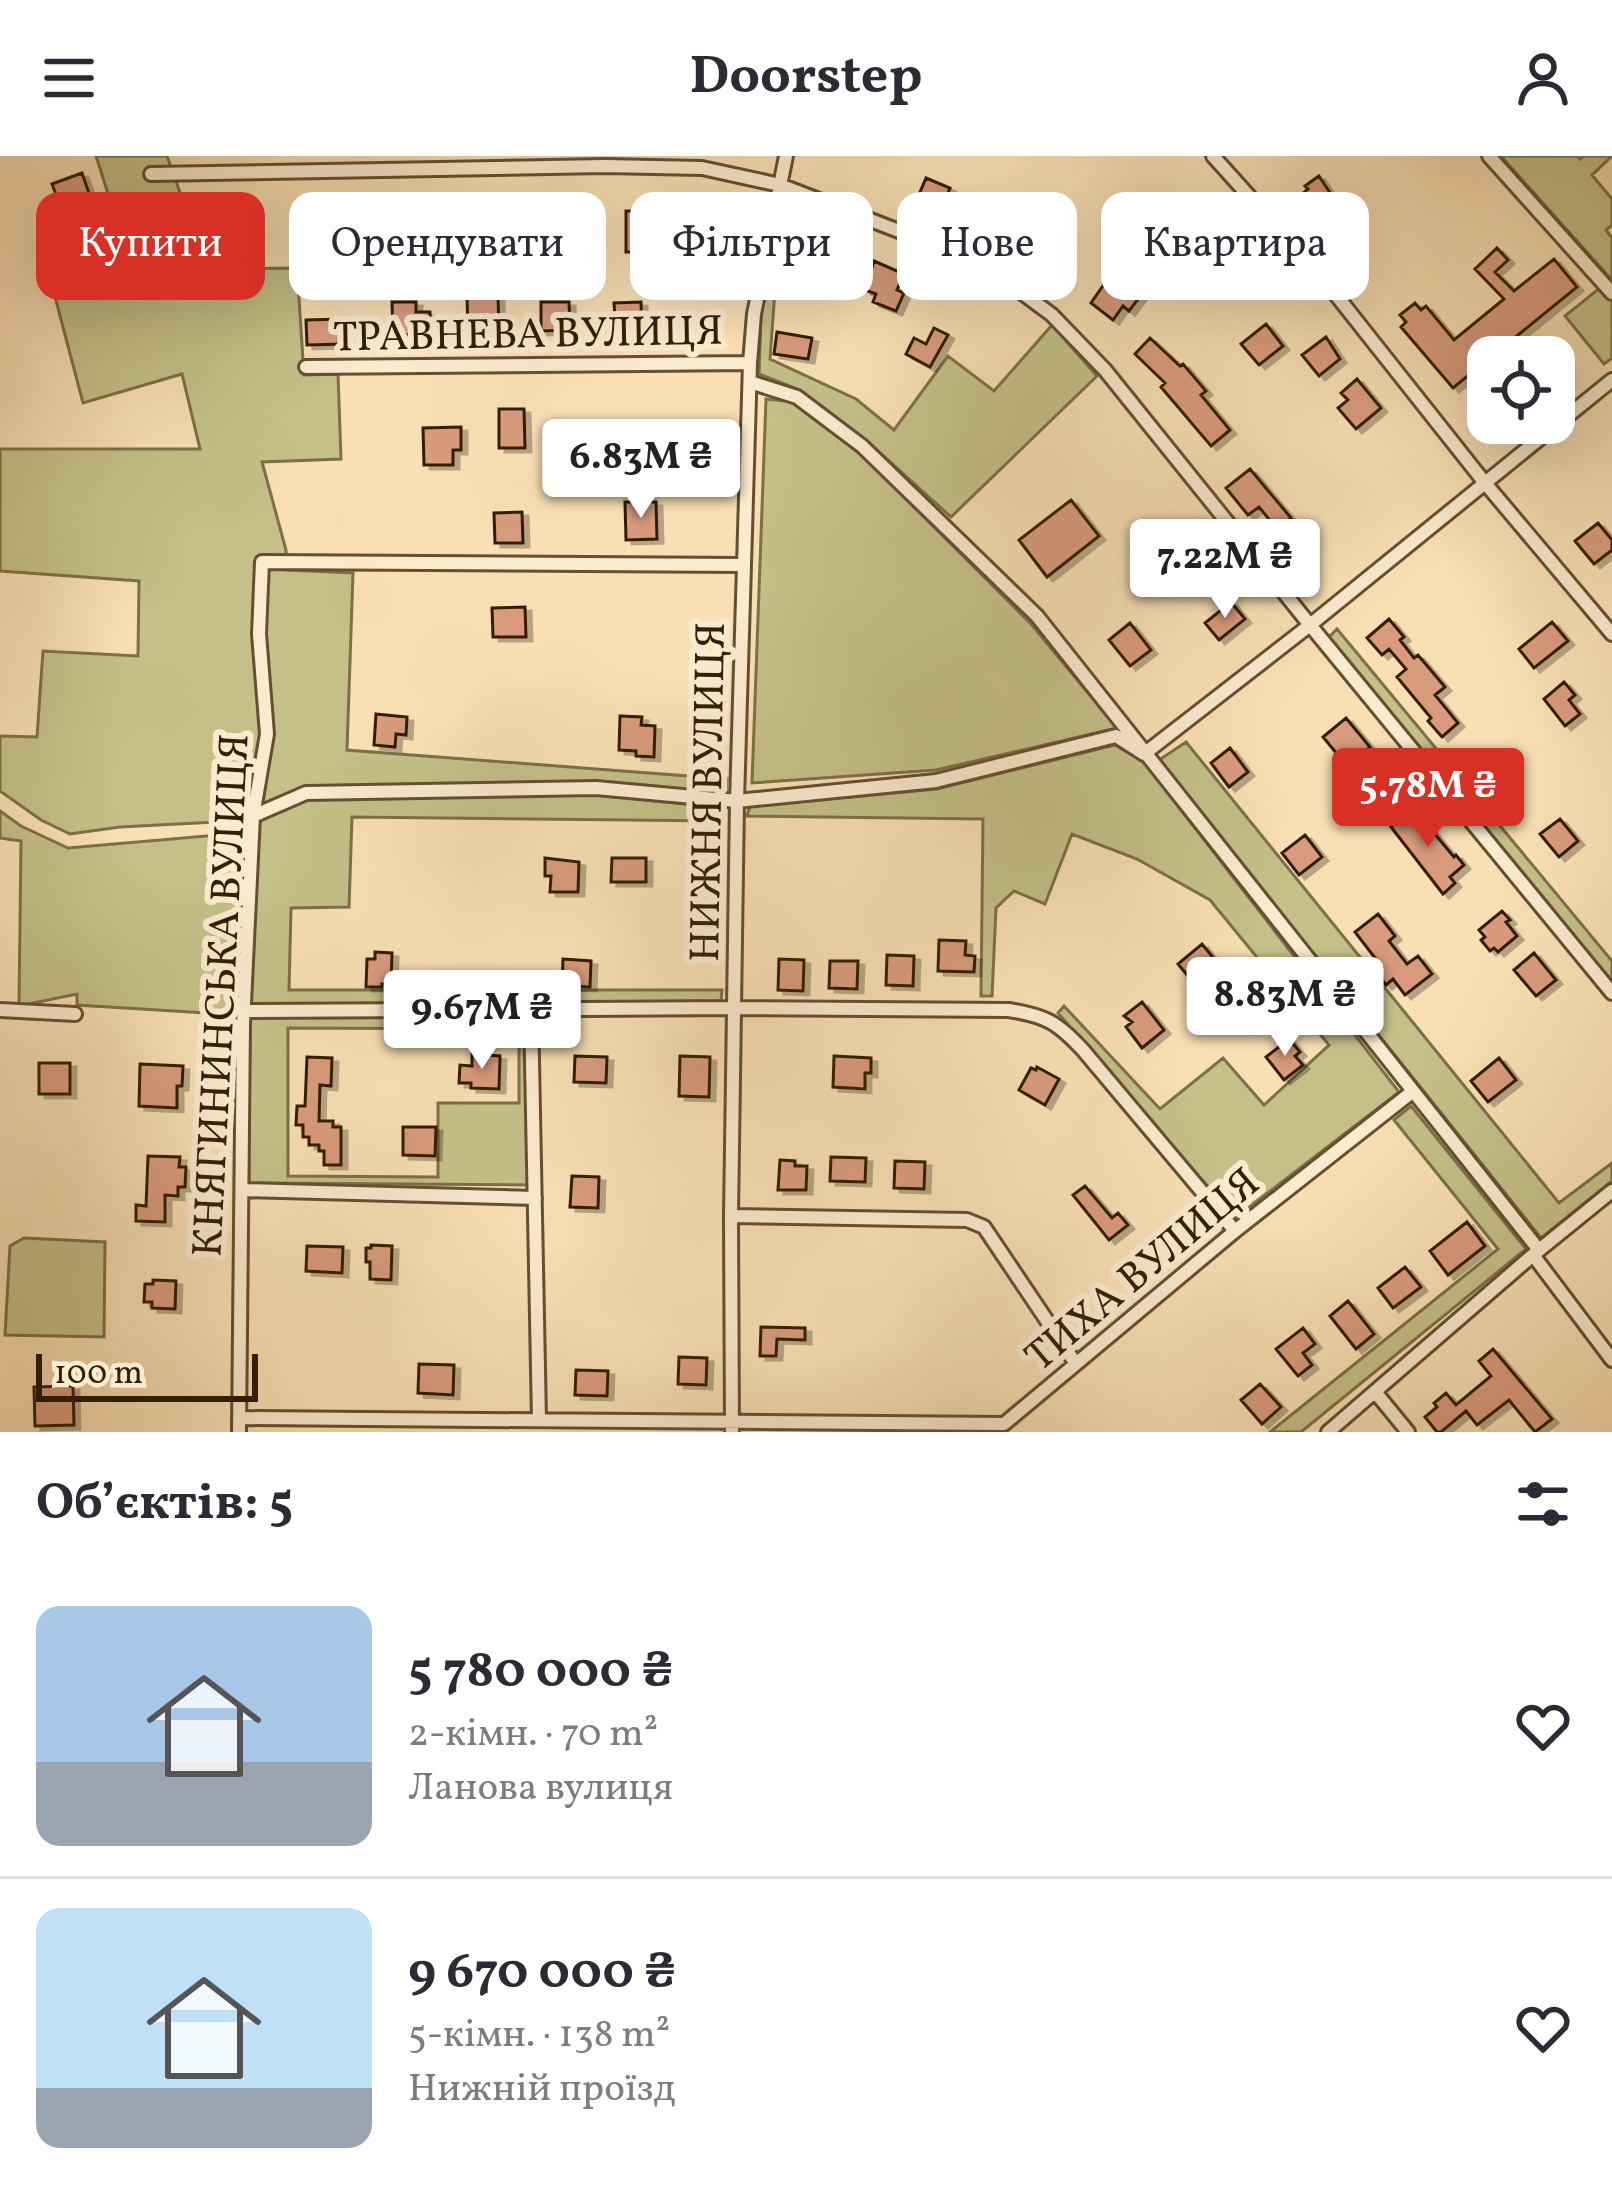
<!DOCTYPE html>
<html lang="uk">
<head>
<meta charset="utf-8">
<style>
  :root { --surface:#fff; --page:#f2f2f3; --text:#2b2b33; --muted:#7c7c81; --line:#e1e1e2; --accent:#d93025 }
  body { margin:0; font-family:Vollkorn,serif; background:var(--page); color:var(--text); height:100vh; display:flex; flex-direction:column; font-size:45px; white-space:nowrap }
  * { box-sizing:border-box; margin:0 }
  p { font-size:39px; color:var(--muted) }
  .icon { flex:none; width:66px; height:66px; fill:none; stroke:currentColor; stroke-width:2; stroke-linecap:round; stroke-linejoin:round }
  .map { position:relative; height:1276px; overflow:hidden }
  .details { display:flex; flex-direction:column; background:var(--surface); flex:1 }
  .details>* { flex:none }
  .hud { position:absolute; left:36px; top:36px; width:1542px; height:108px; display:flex; gap:24px }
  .tools { position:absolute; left:1467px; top:180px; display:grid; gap:24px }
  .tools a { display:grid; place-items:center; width:108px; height:108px; border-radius:24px; background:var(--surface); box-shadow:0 12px 48px #0002; font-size:60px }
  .scale { position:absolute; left:36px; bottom:30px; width:222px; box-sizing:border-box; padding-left:12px; border:6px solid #341f03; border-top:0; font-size:33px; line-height:42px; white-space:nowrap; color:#341f03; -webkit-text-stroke:9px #faeace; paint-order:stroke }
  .price { position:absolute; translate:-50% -102px; padding:0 27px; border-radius:12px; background:#fff; color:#222; font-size:39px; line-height:78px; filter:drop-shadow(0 3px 6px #0008) }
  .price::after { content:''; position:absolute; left:50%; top:72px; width:36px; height:27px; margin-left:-18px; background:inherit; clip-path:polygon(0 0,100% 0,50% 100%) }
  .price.on { background:var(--accent); color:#fff }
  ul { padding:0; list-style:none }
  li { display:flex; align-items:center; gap:36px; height:300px; padding:0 36px }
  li+li { border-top:3px solid var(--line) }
  li span { display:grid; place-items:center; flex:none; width:336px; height:240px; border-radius:24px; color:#555 }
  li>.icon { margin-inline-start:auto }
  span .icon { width:144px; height:144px; fill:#fffc; stroke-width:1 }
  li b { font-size:51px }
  h2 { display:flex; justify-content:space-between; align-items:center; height:144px; padding:0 36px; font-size:51px }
  .chip { padding:0 42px; border-radius:24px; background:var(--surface); box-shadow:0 12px 48px #0002; font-size:42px; line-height:108px }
  .chip.on { background:var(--accent); color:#fff }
  header { display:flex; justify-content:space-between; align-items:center; height:156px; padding:0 36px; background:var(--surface); font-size:54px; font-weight:700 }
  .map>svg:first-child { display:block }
  .green { fill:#c4c088; stroke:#7c7046; stroke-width:3; fill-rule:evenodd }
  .building { fill:#d89b7d; stroke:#341f03; stroke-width:3; filter:url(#shadow) }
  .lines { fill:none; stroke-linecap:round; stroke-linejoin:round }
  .street-casing { stroke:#654f2f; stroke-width:18 }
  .street { stroke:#faeace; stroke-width:12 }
  .labels { text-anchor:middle; stroke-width:12; stroke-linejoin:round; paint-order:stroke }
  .street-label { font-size:42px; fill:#341f03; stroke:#faeace }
</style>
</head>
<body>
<header><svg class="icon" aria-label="menu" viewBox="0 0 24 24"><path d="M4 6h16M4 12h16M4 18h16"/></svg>Doorstep<svg class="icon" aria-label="person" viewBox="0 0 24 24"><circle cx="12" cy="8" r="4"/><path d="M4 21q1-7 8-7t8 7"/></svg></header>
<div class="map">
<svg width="1612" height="1276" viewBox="0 0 1612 1276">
  <defs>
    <filter id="shadow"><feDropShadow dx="6" dy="4" stdDeviation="0" flood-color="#0004"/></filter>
  </defs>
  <rect width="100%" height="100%" fill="#f8dfb4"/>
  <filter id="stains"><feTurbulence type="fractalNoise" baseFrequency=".00167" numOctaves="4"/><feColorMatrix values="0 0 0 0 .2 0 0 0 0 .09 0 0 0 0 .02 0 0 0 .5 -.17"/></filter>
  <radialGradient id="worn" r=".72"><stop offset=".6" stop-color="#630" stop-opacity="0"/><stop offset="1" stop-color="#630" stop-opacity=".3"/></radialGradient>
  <path class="green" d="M 96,0 L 167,0 L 207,113 L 297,112 L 304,219 L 338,218 L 341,303 L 262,306 L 286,394 L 287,414 L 353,417 L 347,594 L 727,623 L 726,637 L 597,626 L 305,630 L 251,654 L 216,666 L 120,671 L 70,678 L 41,664 L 0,635 L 0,580 L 37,581 L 43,495 L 138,500 L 139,425 L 0,415 L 0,293 L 200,293 L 182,218 L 83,247 L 54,137 L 132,113 Z
    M 1501,0 L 1577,0 L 1580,3 L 1584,0 L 1612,0 L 1592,19 L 1612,43 L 1612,69 L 1606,74 L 1612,82 L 1612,124 Z
    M 786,43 L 799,48 L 776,121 L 770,203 L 856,243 L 894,274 L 948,200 L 994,235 L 1052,169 L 1097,220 L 951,361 L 867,285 L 800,234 L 759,218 L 761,158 Z
    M 1601,131 L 1612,144 L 1612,202 L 1604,208 L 1565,160 Z
    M 766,243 L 795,246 L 858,295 L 1031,468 L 1117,572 L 936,614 L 752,627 Z
    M 1337,473 L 1612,805 L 1612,825 L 1329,481 Z
    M 1186,586 L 1559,1047 L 1612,1007 L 1612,1025 L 1541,1082 L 1159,604 Z
    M 1115,589 L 1144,606 L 1399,936 L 1235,1062 L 1058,857 L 1064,850 L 1160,953 L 1223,902 L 1264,949 L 1329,889 L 1210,744 L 1137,703 L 1072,678 L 1045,748 L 1014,735 L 996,752 L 992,840 L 981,840 L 983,663 L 747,660 L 750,650 L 937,633 Z
    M 597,639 L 724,652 L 722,665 L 352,661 L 349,751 L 291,752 L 289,834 L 722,834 L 721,845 L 251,850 L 258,664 L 307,642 Z
    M 0,655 L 21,670 L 68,692 L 218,679 L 244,686 L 238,859 L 77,849 L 77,838 L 19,850 L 21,685 L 0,682 Z
    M 251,860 L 501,860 L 518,865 L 527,877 L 528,1029 L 249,1027 L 248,870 ZM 288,872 L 519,873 L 519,947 L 438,947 L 438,1021 L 288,1020 Z
    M 1411,950 L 1526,1093 L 1301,1276 L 1270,1276 L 1498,1093 L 1394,964 Z
    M 24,1082 L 105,1086 L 104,1181 L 5,1179 L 10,1090 Z"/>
  <path class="building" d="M 82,17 L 91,43 L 87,45 L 90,52 L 65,62 L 52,28 Z
    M 1319,20 L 1336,46 L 1317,61 L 1300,40 L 1308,33 L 1305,30 Z
    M 926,22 L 950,32 L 939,58 L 915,48 Z
    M 1185,41 L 1206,58 L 1186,83 L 1170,70 L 1176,63 L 1171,59 Z
    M 637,47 L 667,47 L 665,96 L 626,96 L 626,55 L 637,55 Z
    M 483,58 L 520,58 L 520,104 L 483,104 Z
    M 1022,65 L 1047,84 L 1029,108 L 1004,90 Z
    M 220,66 L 248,67 L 247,98 L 220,97 Z
    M 716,68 L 719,97 L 694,101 L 690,71 Z
    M 1236,85 L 1260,112 L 1233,132 L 1213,109 Z
    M 1497,92 L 1508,104 L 1495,116 L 1514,135 L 1554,103 L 1577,131 L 1453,232 L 1401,171 L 1406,166 L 1400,159 L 1415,147 L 1421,154 L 1426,150 L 1454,184 L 1504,143 L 1475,113 Z
    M 874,105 L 904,118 L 897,134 L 904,137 L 896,155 L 873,146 L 876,138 L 865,134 Z
    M 1107,124 L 1122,135 L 1129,125 L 1144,135 L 1129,155 L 1123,150 L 1113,164 L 1091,147 Z
    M 498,141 L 499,171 L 468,172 L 467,142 Z
    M 392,146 L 416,146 L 416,156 L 430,156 L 430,178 L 393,179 Z
    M 541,146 L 569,146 L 570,174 L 541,175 Z
    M 641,146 L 642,176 L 607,176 L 607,161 L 615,161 L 614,147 Z
    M 344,163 L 344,188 L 307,189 L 306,164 Z
    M 1266,168 L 1283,190 L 1259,209 L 1241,188 Z
    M 934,172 L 948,179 L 930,211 L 906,198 L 914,182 L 926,188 Z
    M 777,176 L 812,182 L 808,203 L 774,198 Z
    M 1326,181 L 1340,203 L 1319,220 L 1302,199 Z
    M 1150,182 L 1180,210 L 1183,208 L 1206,235 L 1201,239 L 1230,274 L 1211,290 L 1161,231 L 1165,227 L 1135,198 Z
    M 1357,223 L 1381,252 L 1356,273 L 1338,252 L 1348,244 L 1341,237 Z
    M 499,253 L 524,253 L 525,292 L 499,292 Z
    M 461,271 L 461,294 L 453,294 L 453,309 L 424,309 L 423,272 Z
    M 1250,313 L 1291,362 L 1277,373 L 1259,351 L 1248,359 L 1226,332 Z
    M 1071,344 L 1099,380 L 1047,421 L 1019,384 Z
    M 625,346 L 656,346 L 657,383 L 626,384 Z
    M 522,356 L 523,387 L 495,387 L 494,357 Z
    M 1598,367 L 1612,384 L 1612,394 L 1594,408 L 1575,385 Z
    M 1231,446 L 1245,463 L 1219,484 L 1205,467 Z
    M 525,451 L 526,481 L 493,481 L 492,452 Z
    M 1389,463 L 1404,481 L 1400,484 L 1414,502 L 1418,499 L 1445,531 L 1435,539 L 1458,567 L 1442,581 L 1428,565 L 1431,562 L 1397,521 L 1406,513 L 1389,493 L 1382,499 L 1367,482 Z
    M 1552,466 L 1568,485 L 1534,512 L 1519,493 Z
    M 1130,467 L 1151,494 L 1130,510 L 1109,484 Z
    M 1564,526 L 1575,539 L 1569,544 L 1580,558 L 1565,570 L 1544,543 Z
    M 376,558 L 407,561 L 406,579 L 396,578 L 395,591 L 374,589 Z
    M 620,560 L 642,561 L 641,569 L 655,570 L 654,601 L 636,600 L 636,595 L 619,594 Z
    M 1346,562 L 1370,591 L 1347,610 L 1323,581 Z
    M 1230,592 L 1248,616 L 1229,631 L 1211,607 Z
    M 1414,653 L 1454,701 L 1456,699 L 1464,709 L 1450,721 L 1455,727 L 1443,738 L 1391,671 Z
    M 1560,663 L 1578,685 L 1559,701 L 1540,678 Z
    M 1305,679 L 1322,701 L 1299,719 L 1282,697 Z
    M 545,702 L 579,706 L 578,736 L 550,736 L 551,720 L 545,720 Z
    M 612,702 L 646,702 L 646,726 L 611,726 Z
    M 1502,755 L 1510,764 L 1506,766 L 1517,780 L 1498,796 L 1494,792 L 1490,795 L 1481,784 L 1485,781 L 1479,774 Z
    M 1378,758 L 1395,780 L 1389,785 L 1407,808 L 1418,800 L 1432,818 L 1405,839 L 1393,823 L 1386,829 L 1376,816 L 1382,811 L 1355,776 Z
    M 939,784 L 966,785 L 965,799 L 975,800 L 974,816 L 938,815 Z
    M 1202,788 L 1224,815 L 1200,835 L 1178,808 Z
    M 375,796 L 392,797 L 391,828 L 382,828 L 382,831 L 366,831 L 367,803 L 375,803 Z
    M 1534,797 L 1556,824 L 1536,840 L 1514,814 Z
    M 887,799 L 914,800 L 913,830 L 886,829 Z
    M 563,803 L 591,805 L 590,831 L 562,830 Z
    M 779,803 L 804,804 L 803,835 L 778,834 Z
    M 830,805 L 858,805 L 857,833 L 829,832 Z
    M 1248,834 L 1267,858 L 1246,874 L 1227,850 Z
    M 1142,846 L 1164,874 L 1142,892 L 1126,871 L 1132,866 L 1124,860 Z
    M 1289,883 L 1300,896 L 1295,900 L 1303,909 L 1284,924 L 1266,901 Z
    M 472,898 L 500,900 L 499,933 L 471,932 L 471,927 L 459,927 L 460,909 L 472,910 Z
    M 575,900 L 607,901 L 606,927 L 574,926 Z
    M 680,900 L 710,901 L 709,941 L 679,940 Z
    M 834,900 L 871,902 L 871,917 L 865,917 L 865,933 L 833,931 Z
    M 307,901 L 332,902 L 331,930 L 320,929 L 319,965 L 333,965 L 333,971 L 341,971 L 341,1009 L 324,1009 L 324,995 L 319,995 L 319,989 L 309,989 L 309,981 L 303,981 L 303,969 L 296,969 L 297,950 L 305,950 Z
    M 1499,902 L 1516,924 L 1488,946 L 1471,925 Z
    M 39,907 L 70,907 L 70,938 L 39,938 Z
    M 140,908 L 183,910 L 182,930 L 177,930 L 177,952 L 139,950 Z
    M 1037,911 L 1059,923 L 1045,949 L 1019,934 L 1031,912 L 1036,914 Z
    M 403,971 L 436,971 L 435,1000 L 403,999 Z
    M 148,1000 L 180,1001 L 179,1011 L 186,1011 L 185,1031 L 178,1031 L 178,1040 L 165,1039 L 165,1066 L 136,1065 L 136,1049 L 146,1050 Z
    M 831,1001 L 866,1002 L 865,1026 L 830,1025 Z
    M 780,1004 L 795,1005 L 795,1010 L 807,1010 L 806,1034 L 778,1034 Z
    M 895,1005 L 925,1006 L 924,1033 L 894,1032 Z
    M 572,1020 L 599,1021 L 598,1052 L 570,1051 Z
    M 1085,1030 L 1112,1062 L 1118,1057 L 1128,1069 L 1109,1084 L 1073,1039 Z
    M 1467,1066 L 1485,1090 L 1448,1119 L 1430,1095 Z
    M 371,1089 L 392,1090 L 391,1124 L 370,1123 L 370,1106 L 366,1106 L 366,1092 L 371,1092 Z
    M 307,1090 L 343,1091 L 342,1117 L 306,1115 Z
    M 1405,1111 L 1421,1131 L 1393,1152 L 1378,1132 Z
    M 153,1124 L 176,1125 L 175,1153 L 152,1152 L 152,1146 L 144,1146 L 145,1128 L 153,1128 Z
    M 1348,1145 L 1374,1178 L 1356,1193 L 1330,1160 Z
    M 761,1171 L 805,1172 L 805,1184 L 777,1183 L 776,1200 L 760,1200 Z
    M 1303,1172 L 1315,1188 L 1303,1197 L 1312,1209 L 1298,1220 L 1276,1193 Z
    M 1493,1193 L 1552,1263 L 1535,1276 L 1509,1244 L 1477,1269 L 1466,1255 L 1441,1276 L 1437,1276 L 1425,1261 L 1437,1251 L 1434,1247 L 1446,1237 L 1456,1249 L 1491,1220 L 1479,1205 Z
    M 679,1201 L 707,1202 L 706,1229 L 678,1228 Z
    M 419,1208 L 454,1209 L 453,1239 L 418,1237 Z
    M 576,1214 L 608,1215 L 607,1240 L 575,1239 Z
    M 1260,1228 L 1281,1251 L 1262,1268 L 1241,1244 Z
    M 73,1230 L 74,1269 L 35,1270 L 34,1231 Z"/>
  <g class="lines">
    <defs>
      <path id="street" d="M 1213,0 L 1325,125 L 1485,327 L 1612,478
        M 1489,0 L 1612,137
        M 151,18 L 605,10 L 702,12 L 780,29 L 917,82 L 1001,121 L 1052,159 L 1105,214 L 1310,469 L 1612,837
        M 306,211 L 750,207
        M 750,226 L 797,241 L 862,290 L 1037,460 L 1539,1094
        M 253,660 L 306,637 L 596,632 L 737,645 L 936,625 L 1116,580 L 1144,598 L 1310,469 L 1612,224
        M 0,854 L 75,858
        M 531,854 L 539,1264
        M 246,855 L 735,852 L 1009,854 C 1046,860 1057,866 1083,894 L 1235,1075
        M 242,1034 L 535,1042
        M 731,1060 L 967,1064 L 984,1071 L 1076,1208
        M 1533,1099 L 1612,1204
        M 1376,1237 L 1408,1276
        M 239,1262 L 1004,1268 L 1235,1075 L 1412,936
        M 239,1276 L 243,868 L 253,660 L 267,578 L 259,478 L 262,406 L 743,409
        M 732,1276 L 731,1060 L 737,645 L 750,207 L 754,158 L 786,0
        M 1328,1276 L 1533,1099 L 1612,1035"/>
    </defs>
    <use href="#street" class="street-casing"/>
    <use href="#street" class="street"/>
  </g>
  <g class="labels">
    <g class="street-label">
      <text transform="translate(528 176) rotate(-1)" y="15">ТРАВНЕВА ВУЛИЦЯ</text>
      <text transform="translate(706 636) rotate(-89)" y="15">НИЖНЯ ВУЛИЦЯ</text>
      <text transform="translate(219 839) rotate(-87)" y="15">КНЯГИНИНСЬКА ВУЛИЦЯ</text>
      <text transform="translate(1141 1112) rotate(-40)" y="15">ТИХА ВУЛИЦЯ</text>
    </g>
  </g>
  <rect width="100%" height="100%" filter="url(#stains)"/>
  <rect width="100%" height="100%" fill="url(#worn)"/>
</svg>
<div class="tools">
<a><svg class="icon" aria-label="locate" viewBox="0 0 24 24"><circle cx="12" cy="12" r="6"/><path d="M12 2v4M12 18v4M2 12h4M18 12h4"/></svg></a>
</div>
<div class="scale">100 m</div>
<b class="price" style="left:641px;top:365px">6.83M ₴</b>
<b class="price" style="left:1225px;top:465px">7.22M ₴</b>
<b class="price on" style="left:1428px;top:694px">5.78M ₴</b>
<b class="price" style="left:1285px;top:903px">8.83M ₴</b>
<b class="price" style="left:482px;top:916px">9.67M ₴</b>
<div class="hud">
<a class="chip on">Купити</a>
<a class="chip">Орендувати</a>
<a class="chip">Фільтри</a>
<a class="chip">Нове</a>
<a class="chip">Квартира</a>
</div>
</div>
<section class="details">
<h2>Об’єктів: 5<svg class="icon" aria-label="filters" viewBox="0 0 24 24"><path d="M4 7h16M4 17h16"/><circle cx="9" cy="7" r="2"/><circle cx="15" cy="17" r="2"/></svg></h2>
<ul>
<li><span style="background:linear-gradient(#a9c7e8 65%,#9aa5b1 0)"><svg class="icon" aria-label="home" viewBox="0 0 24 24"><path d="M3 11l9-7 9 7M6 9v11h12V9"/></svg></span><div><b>5 780 000 ₴</b><p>2-кімн. · 70 m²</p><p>Ланова вулиця</p></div><svg class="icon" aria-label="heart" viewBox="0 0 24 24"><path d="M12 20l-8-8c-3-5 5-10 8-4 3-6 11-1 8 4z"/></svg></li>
<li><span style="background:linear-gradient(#bfe0f5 75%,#9aa5b1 0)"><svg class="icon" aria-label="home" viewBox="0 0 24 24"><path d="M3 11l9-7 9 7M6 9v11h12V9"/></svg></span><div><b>9 670 000 ₴</b><p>5-кімн. · 138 m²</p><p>Нижній проїзд</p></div><svg class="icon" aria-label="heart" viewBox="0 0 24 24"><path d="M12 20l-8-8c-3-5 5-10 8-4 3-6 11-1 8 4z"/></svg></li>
</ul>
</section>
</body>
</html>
